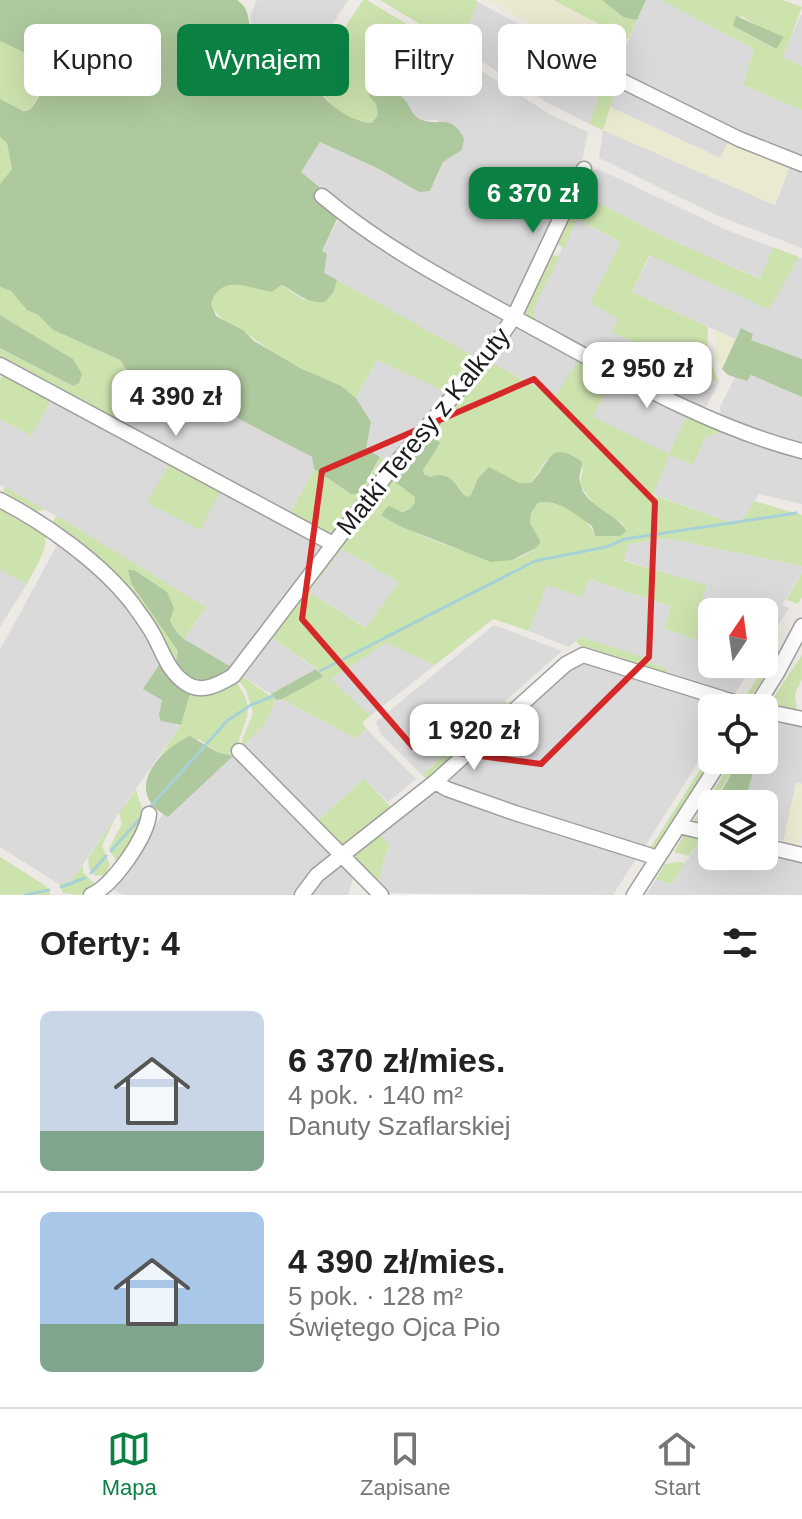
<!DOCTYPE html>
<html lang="pl">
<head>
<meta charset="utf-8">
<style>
  :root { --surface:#fff; --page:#f2f2f2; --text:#222; --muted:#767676; --line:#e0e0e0; --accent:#0b8043 }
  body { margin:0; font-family:Arial,sans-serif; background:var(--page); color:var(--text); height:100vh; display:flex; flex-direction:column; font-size:30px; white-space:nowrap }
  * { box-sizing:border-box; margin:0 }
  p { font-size:26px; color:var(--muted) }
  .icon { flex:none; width:44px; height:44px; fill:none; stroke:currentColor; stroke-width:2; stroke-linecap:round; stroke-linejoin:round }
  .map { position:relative; height:895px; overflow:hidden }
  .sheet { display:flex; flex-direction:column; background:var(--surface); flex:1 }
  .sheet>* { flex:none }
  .top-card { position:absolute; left:24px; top:24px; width:754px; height:72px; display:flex; gap:16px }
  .needle { width:52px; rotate:13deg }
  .tools { position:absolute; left:698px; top:598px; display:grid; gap:16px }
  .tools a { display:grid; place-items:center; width:80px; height:80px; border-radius:12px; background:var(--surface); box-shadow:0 8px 32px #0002; font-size:40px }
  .price { position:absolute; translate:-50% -68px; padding:0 18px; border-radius:16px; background:#fff; color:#222; font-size:26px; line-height:52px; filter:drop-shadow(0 2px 4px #0008) }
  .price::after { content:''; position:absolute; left:50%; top:48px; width:24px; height:18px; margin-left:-12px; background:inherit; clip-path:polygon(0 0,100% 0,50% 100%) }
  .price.selected { background:var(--accent); color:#fff }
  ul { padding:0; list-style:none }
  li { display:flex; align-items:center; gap:24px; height:200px; padding:0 40px }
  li+li { border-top:2px solid var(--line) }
  li span { display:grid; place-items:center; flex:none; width:224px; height:160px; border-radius:12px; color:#555 }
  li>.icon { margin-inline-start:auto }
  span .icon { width:96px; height:96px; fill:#fffc; stroke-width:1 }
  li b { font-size:34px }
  h2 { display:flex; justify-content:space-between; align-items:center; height:96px; padding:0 40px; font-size:34px }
  .pill { padding:0 28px; border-radius:12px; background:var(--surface); box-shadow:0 8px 32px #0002; font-size:28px; line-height:72px }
  .pill.selected { background:var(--accent); color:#fff }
  .tab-bar { display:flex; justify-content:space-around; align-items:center; height:112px; border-top:2px solid var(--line); background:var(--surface); font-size:22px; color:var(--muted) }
  .tab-bar a { display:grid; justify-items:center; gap:4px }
  .tab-bar .selected { color:var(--accent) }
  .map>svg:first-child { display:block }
  .residential { fill:#dbdada }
  .farmland { fill:#eaead1 }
  .grass { fill:#cde3ae; fill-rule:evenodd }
  .forest { fill:#aec99d }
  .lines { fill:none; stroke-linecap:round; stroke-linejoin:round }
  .stream { stroke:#a8d1d7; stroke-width:3 }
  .minor-casing { stroke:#9e9e9e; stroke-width:17 }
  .minor { stroke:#fff; stroke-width:14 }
  .marked { fill:none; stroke:#d62828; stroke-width:6; stroke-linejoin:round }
  .labels { text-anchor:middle; stroke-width:7; stroke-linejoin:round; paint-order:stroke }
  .street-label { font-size:26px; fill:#1d1d1d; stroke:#fff }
</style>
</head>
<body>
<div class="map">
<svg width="802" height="895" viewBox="0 0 802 895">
  <rect width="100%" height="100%" fill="#ede9e4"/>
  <path class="residential" d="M 257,0 L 348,0 L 303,70 L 297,63 L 264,44 L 253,32 L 250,16 Z
    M 646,0 L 661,0 L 754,49 L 743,85 L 802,110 L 802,160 L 767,148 L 614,72 Z
    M 478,2 L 546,39 L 605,79 L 589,124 L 545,101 L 458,47 Z
    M 801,14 L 802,15 L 802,66 L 782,59 Z
    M 423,34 L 551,115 L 588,132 L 582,162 L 554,226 L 516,303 L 510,307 L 502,305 L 370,228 L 301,172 L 320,142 L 377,168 L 418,192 L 434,184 L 443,162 L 462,150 L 437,120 L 423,120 L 411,113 L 406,101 L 391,89 Z
    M 617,85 L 730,138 L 721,158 L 610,107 Z
    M 603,130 L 775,205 L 791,164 L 802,168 L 802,248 L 716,215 L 599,158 Z
    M 598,169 L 729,231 L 773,247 L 761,279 L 667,238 L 579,193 L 586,177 L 592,170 Z
    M 576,219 L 621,242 L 590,303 L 618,319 L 612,332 L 719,382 L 707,405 L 703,408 L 695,407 L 537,325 L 533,309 Z
    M 338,220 L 436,281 L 501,315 L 503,321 L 500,329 L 477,358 L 324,273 L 327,254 L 322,251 Z
    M 650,255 L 769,308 L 799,257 L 802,258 L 802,359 L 750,340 L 741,329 L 735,339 L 632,292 Z
    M 516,327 L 523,328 L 580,358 L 556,397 L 488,361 L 510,331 Z
    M 377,360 L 448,393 L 390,463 L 366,450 L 371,422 L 356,398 Z
    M 145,370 L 312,457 L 314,469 L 290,514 L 118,422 Z
    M 751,375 L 802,397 L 802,446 L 721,417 L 720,407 L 735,377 L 747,381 Z
    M 613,376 L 688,413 L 670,454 L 693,465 L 706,437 L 721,432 L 723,428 L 802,456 L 802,504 L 759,494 L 743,520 L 729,522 L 652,494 L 592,417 Z
    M 52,398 L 171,461 L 148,502 L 221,490 L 324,546 L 233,668 L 184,639 L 206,607 L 46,510 L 0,485 L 0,419 L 31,436 Z
    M 666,538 L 802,566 L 802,573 L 782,605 L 789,608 L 764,648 L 764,612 L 712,612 L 712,614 L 698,610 L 706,585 L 623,560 L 628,544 Z
    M 57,545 L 62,545 L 95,573 L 122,601 L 146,634 L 161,662 L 163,703 L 176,726 L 181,725 L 71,881 L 59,884 L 0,847 L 0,650 Z
    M 342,549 L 399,582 L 367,628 L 309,592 Z
    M 0,570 L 27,584 L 0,627 Z
    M 588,579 L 671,606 L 664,628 L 712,646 L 712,664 L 754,664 L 732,698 L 665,677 L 667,669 L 581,637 L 569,647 L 529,631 L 546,585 Z
    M 494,625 L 562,651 L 422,775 L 381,734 L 376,722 Z
    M 268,635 L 316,669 L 271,694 L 239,674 Z
    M 386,643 L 435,665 L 370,716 L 330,680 L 356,660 Z
    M 582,662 L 732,708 L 712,708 L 712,740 L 644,848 L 443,782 L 573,666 Z
    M 282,699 L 355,738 L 367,729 L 416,779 L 388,802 L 364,779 L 316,822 L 242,748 L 263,726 L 276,700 Z
    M 778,718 L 802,725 L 802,784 L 796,783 L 784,841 L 764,837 L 764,804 L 744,804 L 753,773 L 747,771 L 753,760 L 764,760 L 764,742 Z
    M 237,752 L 331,853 L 331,859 L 297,895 L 123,895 L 112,889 L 163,814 L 169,816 Z
    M 436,787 L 639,854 L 613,895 L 386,893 L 378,888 L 383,861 L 390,846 L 380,835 Z
    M 704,835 L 712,837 L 712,856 L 764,856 L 764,849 L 802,858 L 802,895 L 646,895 L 656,879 L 671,884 Z
    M 340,865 L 354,876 L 348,895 L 311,895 L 318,884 Z"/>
  <path class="farmland" d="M 488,0 L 553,0 L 628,39 L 614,72 Z
    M 610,107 L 720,158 L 730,138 L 791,164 L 775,205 L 603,130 Z
    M 716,330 L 735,339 L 722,369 L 716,358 Z
    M 796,782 L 802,784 L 802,831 L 797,851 L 782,848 Z"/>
  <path class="grass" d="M 363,0 L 367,0 L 423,34 L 391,89 L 384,85 L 376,104 L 378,115 L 372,124 C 347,123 324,99 311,79 Z
    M 380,0 L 475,0 L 478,2 L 458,47 Z
    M 553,0 L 602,0 L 623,17 L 637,20 L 628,39 Z
    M 661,0 L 783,0 L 802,7 L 783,58 L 802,66 L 802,110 L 743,85 L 754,49 ZM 741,16 L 757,25 L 775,49 L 733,26 Z
    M 0,41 L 65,72 L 69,77 L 64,82 L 42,89 L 30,110 C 20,112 9,105 0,99 Z
    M 605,79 L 617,85 L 603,130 L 589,124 Z
    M 0,137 L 7,143 L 12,169 L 0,184 Z
    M 579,193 L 667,238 L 760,279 L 773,247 L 799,257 L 769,309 L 649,255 L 632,292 L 708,327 L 707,355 L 719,382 L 612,332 L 618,319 L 590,303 L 621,242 L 577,219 L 564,249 L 557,243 Z
    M 551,255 L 560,256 L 533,309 L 537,325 L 527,319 L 524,309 Z
    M 337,280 L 477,358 L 448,393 L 377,360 L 356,398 C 338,385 320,378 301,368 C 280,358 262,344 243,331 C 229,320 220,323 211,304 L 214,292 L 223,286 L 237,285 L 282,285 L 304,300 L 334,291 Z
    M 0,287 L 11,291 L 27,310 L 38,315 L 53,330 L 120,360 L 126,369 L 145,370 L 118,422 L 0,359 L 0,348 L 73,386 L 73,359 L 0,315 Z
    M 580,358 L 613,376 L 593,417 L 669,454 L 688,413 L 723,428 L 721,432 L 706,437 L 693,465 L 669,455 L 653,495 L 729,522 L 743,520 L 754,501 L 802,515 L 802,566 L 666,538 L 628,544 L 624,561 L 707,585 L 699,609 L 712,614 L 712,646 L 664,628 L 671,606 L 589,579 L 582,597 L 547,585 L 529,631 L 493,619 L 435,665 L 386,643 L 331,679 L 370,716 L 362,723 L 367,729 L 355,738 L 282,699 L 322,676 L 320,671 L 268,635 L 393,475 L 415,497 L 416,503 L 410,509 L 383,516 C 418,535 468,558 509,559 C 519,560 535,550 541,542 L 530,523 L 531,513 L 538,503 C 558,499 589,517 595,536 L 619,536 L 623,524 L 593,503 L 580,485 L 583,468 L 547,459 L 531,483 L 521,483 L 489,467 L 478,478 L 470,497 L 464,495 C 457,485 453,475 438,475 C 426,476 437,479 425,474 L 423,471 L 439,439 L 429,436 L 420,442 L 488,361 L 555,397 ZM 342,549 L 399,582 L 366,628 L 309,592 Z
    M 4,372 L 52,398 L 31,436 L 0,419 L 0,380 Z
    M 380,457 L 390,463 L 336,533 L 330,537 L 290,514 L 314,469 L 351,494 L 369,480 Z
    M 171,461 L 221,490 L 200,530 L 147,502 Z
    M 5,487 L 46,510 L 27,512 L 0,496 Z
    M 0,506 L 44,533 C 50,549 34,569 27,584 L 0,570 Z
    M 57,516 L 206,607 L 184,639 L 177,633 L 170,621 L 132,585 L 179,651 L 175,667 L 160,641 L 53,527 L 52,522 Z
    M 802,573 L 802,597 L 798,604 L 786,600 Z
    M 581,637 L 649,659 L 648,662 L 668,669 L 665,677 L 583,649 L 576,641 Z
    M 777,647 L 781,655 L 762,686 L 758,686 L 746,704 L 742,702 Z
    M 802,655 L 802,679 L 795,694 L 797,713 L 774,708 L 770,703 Z
    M 239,674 L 276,700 L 263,726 L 242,748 L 242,740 L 253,713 L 246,690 L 236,677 Z
    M 234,679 C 261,714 241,718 237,752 L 233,756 L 217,752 L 199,739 L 155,764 L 181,725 L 190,694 L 210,692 Z
    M 506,701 L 508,710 L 473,740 L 467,734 Z
    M 461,740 L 464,747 L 428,779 L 422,775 Z
    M 712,751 L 714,760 L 655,851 L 649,850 Z
    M 733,760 L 753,760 L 747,771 C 741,771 738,769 733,773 C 724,779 706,816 706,827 L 692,824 Z
    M 364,779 L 392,808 L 347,846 L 341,846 L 316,822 Z
    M 136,790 L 146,820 L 117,863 L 109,848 L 122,824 L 119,813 Z
    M 115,818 L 102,846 L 110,865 L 105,875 L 95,876 L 89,869 L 88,858 Z
    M 687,830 L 704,835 L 689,856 L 674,852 Z
    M 380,835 L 390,845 L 383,861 L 378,888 L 352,856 Z
    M 0,857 L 46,886 L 51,895 L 0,895 Z
    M 678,862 L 685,863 L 671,884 L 656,879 L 665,864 Z
    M 83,865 L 83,872 L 99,888 L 79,895 L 63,893 L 59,884 L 71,881 Z"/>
  <path class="forest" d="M 0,0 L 237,0 C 251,9 246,20 253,33 C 261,48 281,53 295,62 C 307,70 313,85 323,96 C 334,109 356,123 372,123 L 378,115 L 376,104 L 369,96 L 370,86 L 376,83 C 386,86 396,91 404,99 C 411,106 410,114 420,119 C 440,128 449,112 464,138 L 462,150 L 443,162 L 430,191 L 419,192 L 377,168 L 320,142 L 301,172 L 343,206 L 322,251 L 327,254 L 324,273 L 337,280 L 334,291 L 325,302 C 306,304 298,293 282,285 L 271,292 C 247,287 220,274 211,304 L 216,316 L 243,330 L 254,341 L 300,368 L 341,386 L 356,398 L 371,422 L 366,449 L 380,457 L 360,493 L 351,494 L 314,469 L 312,457 L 145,370 L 134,374 L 126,369 L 120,360 L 53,330 L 38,315 L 27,310 L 11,291 L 0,287 L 0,184 L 12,169 L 7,143 L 0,137 L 0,99 L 23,111 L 30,110 C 43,94 40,82 64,82 L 69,77 L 65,72 L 0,41 Z
    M 602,0 L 646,0 L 637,20 L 623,17 Z
    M 736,16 L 784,37 L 776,49 L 733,26 Z
    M 0,315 L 73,359 L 82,374 L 79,383 L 73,386 L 0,348 Z
    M 741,328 L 753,334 L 751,340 L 802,359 L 802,397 L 751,375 L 747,381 L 728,375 L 722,369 Z
    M 429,436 L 434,436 L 440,443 L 423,470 L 424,474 C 436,479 426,476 438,475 C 453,475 456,485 464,495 L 470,497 L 478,478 L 489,467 L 520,483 L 531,483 C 551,462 549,438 582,462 C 582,470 578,475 580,482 C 583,506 616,512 626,531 L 620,536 L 595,536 L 592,526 C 576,515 559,499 538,503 L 531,513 L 530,523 L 541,542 L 536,548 L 512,560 L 491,562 L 402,527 L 382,516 L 383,512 L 389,506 L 402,512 L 410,509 L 415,503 L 415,497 L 394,481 L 393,475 L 420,442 Z
    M 128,570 L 134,570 L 167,592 L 174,608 L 170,621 L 177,633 L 184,639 L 233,668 L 224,676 L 199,684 L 175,667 L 178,651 L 132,585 Z
    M 161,662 L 177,686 L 190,694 L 181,725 L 161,721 L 159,715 L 162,700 L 143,689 Z
    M 316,669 L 323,676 L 319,679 L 282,699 L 276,700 L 271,694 Z
    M 190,736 L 217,752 L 233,756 L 168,817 C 122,792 157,751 190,736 Z
    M 738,770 L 753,773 L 744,804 L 714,804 L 732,773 Z"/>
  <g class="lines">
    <path class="stream" d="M 320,671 L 535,561 L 606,547 L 625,539 L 796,513
      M 251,705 L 273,696
      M 150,807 L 227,721 L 249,706
      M 111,851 L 143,815
      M 91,873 L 106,856
      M 61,887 L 85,878
      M 25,895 L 49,890"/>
    <defs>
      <path id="minor" d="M 602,71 L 739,139 L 802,164
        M 322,196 C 386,250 459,287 532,327 C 619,374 706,426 802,451
        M 0,365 L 333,544
        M 0,500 C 45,523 101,563 132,603 C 139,613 147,623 153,634 C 163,652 168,672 187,684 C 202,694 219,684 233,676 L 387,474 L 487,356 L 514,317 L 584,169
        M 755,708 L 777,673 L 802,626
        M 764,711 L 802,719
        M 239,751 L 381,895
        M 435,782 L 447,789 L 515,813 L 658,858
        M 679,826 L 712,834
        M 764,846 L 802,855
        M 91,895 C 112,887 147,837 149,814
        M 302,895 L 317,875 L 435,782 L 566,664 L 583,655 L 753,708
        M 634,895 L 721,760"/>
    </defs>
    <use href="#minor" class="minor-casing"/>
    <use href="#minor" class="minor"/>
  </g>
  <path class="marked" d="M 534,379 L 655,502 L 649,657 L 541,764 L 413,747 L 302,619 L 322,471 Z"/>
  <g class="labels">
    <g class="street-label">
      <text transform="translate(423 431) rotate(-51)" y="9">Matki Teresy z Kalkuty</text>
    </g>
  </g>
</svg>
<div class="tools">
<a><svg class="needle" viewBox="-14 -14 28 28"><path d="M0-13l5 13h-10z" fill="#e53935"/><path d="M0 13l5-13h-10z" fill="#767676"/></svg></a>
<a><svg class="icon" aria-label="locate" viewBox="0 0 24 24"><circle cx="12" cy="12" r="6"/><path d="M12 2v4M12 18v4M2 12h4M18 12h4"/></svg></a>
<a><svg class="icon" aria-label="layers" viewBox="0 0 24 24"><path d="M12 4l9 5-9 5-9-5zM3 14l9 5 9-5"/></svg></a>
</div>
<b class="price selected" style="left:533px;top:235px">6 370 zł</b>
<b class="price" style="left:647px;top:410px">2 950 zł</b>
<b class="price" style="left:176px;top:438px">4 390 zł</b>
<b class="price" style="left:474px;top:772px">1 920 zł</b>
<div class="top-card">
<a class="pill">Kupno</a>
<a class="pill selected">Wynajem</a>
<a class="pill">Filtry</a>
<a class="pill">Nowe</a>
</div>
</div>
<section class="sheet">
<h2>Oferty: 4<svg class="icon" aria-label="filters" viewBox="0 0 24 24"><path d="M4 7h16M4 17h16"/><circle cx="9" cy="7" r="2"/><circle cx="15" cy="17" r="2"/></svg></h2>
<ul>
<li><span style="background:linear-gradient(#c9d6e8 75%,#7fa58c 0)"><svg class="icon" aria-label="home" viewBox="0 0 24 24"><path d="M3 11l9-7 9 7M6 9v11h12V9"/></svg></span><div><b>6 370 zł/mies.</b><p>4 pok. · 140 m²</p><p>Danuty Szaflarskiej</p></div></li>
<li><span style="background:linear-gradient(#a9c7e8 70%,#7fa58c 0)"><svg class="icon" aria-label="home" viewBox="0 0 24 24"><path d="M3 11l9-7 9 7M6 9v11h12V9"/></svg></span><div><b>4 390 zł/mies.</b><p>5 pok. · 128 m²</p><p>Świętego Ojca Pio</p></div></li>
</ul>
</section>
<nav class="tab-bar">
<a class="selected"><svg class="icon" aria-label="map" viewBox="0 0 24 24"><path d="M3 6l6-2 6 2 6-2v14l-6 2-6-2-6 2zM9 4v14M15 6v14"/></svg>Mapa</a>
<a><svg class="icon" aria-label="saved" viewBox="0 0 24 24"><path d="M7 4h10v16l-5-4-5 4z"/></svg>Zapisane</a>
<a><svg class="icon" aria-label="home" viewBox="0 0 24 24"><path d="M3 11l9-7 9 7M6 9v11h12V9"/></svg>Start</a>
</nav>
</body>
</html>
